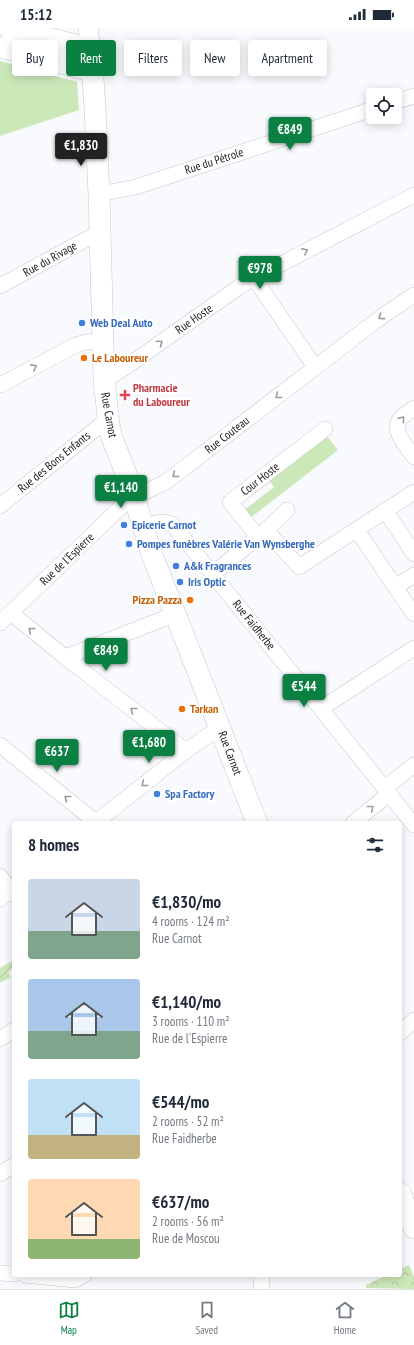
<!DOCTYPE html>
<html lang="en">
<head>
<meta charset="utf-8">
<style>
  :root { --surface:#fff; --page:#f6f6f7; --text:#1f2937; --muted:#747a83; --line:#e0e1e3; --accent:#0b8043 }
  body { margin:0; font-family:"PT Sans Narrow",sans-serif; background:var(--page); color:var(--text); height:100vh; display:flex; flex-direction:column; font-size:15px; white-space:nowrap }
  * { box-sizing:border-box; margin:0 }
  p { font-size:13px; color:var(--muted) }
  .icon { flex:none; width:22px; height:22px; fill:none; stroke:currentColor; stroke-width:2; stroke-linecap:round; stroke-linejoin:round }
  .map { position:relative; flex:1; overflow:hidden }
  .side { position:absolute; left:12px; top:793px; width:390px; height:456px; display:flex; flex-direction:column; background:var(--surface); border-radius:4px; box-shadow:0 2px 10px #0003 }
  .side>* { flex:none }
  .top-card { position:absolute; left:12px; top:12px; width:390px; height:36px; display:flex; gap:8px }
  .tools { position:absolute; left:366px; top:60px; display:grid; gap:8px }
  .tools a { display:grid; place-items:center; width:36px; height:36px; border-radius:4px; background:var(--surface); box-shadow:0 2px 10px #0003; font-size:20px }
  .price { position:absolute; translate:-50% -34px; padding:0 9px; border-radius:4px; background:var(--accent); color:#fff; font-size:13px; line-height:26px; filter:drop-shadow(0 1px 2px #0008) }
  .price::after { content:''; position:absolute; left:50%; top:24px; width:12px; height:9px; margin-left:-6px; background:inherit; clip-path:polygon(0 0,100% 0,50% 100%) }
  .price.active { background:#222; color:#fff }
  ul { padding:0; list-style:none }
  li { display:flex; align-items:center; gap:12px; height:100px; padding:0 16px }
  li span { display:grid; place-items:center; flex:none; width:112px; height:80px; border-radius:4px; color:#555 }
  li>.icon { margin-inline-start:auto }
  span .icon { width:48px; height:48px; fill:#fffc; stroke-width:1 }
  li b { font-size:17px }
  h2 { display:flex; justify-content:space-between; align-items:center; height:48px; padding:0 16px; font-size:17px }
  .tag { padding:0 14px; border-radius:4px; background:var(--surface); box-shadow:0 2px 10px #0003; font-size:14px; line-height:36px }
  .tag.active { background:var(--accent); color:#fff }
  .status { display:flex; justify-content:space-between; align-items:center; height:28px; padding:0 20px; background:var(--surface); direction:ltr }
  .status svg { height:11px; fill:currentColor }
  .tabs { display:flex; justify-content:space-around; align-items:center; height:56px; border-top:1px solid var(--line); background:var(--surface); font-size:11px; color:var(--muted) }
  .tabs a { display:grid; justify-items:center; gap:2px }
  .tabs .active { color:var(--accent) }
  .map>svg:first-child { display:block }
  .grass { fill:#cce8b9 }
  .park { fill:url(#park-crowns) }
  .garden { fill:url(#garden-furrows) }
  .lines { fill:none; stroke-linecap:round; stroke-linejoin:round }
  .minor-casing { stroke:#c5c7cd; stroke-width:16 }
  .tertiary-casing { stroke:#c5c7cd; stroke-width:20 }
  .secondary-casing { stroke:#c5c7cd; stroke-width:22 }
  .minor { stroke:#fff; stroke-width:15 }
  .tertiary { stroke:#fff; stroke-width:19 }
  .secondary { stroke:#fff; stroke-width:21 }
  .oneway { stroke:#9b9b9c }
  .shop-dot { fill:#3f7fe0; stroke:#fff; stroke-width:1.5 }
  .food-dot { fill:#e8710a; stroke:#fff; stroke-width:1.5 }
  .health-dot { fill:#e0444e; stroke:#fff; stroke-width:1.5 }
  .labels { text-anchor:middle; stroke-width:4; stroke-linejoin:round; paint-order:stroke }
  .street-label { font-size:12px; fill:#212124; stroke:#fff }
  .shop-label { font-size:12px; font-weight:bold; fill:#366cbe; stroke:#fff; text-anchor:start }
  .food-label { font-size:12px; font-weight:bold; fill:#c56008; stroke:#fff; text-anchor:start }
  .health-label { font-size:12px; font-weight:bold; fill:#be3a42; stroke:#fff; text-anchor:start }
</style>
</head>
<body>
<div class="status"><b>15:12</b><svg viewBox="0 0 49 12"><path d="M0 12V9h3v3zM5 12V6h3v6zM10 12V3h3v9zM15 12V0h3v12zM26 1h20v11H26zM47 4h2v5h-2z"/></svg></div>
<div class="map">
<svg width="414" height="1261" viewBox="0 0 414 1261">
  <defs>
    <pattern id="park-crowns" width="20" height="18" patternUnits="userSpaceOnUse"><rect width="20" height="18" fill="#cce8b9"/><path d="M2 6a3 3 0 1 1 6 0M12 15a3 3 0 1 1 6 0" fill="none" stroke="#afc79f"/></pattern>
    <pattern id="garden-furrows" width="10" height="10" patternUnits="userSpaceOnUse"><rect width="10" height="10" fill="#cce8b9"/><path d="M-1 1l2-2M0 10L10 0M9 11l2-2" fill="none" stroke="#afc79f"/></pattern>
  </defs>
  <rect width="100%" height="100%" fill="#f9fafe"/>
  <path class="grass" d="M 0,33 L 77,54 L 79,82 L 0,108 Z
    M 326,407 L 338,422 L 249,491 L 243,483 L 274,459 L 268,451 Z"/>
  <path class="park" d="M 409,1237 L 414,1249 L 414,1261 L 366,1260 L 366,1257 L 387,1247 L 400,1247 L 400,1241 Z"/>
  <path class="garden" d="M 14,932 L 14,939 L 8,944 L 11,949 L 0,955 L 0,940 Z"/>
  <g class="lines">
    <defs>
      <path id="minor" d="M 395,74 L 414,68
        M 99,166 L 136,159 L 373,81
        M 254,250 L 315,339
        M 0,258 L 100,204
        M 104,352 L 126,339 L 239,259 L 254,250 L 414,167
        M 0,357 L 76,317 L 85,314 L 103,313
        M 414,380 C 410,383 405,386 401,390 C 390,402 407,419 414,429
        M 0,478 L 108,391
        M 385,482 L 414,526
        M 143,499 C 153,496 163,491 173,497 L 414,797
        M 266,502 L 299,539 L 414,464
        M 357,502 L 395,559
        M 258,509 L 230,474 L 325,401
        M 213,546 L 266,502 L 287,482
        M 414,547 L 395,559 L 414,586
        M 11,585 L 65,629 L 186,723
        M 0,595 L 122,478 L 134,469 L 166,454 L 364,302 L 384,287 L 414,267
        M 65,629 L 176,586
        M 322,680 L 414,620
        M 0,717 L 97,795
        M 385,760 L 414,737
        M 95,795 L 186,723 L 220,699
        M 353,795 L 389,766
        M 0,848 L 14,866
        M 0,871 L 14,860
        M 400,1005 L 414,992
        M 0,1011 L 14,1002
        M 0,1146 L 14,1137
        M 0,1245 L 14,1246
        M 25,1247 L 75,1252 L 84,1247
        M 261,1261 L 262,1247"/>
      <path id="tertiary" d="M 88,0 L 91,21"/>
      <path id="secondary" d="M 9,0 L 91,21 L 95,80 L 99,166 L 104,352 L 109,397 L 112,410 L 129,453 L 151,524 L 257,795
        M 0,19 L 92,43
        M 400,1165 L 414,1200"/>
    </defs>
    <use href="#minor" class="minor-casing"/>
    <use href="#tertiary" class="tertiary-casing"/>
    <use href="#secondary" class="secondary-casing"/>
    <use href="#minor" class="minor"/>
    <use href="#tertiary" class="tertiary"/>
    <use href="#secondary" class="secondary"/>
  </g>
  <defs><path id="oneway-chevron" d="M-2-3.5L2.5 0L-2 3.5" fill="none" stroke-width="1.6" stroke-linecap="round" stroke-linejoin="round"/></defs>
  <g class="oneway">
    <use href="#oneway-chevron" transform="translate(305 223) rotate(-27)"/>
    <use href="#oneway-chevron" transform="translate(381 289) rotate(144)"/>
    <use href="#oneway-chevron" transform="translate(160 315) rotate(-35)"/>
    <use href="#oneway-chevron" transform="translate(34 339) rotate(-28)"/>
    <use href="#oneway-chevron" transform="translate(278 368) rotate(142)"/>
    <use href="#oneway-chevron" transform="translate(402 391) rotate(-50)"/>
    <use href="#oneway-chevron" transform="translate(175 447) rotate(142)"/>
    <use href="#oneway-chevron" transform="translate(31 602) rotate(-141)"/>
    <use href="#oneway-chevron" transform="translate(133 682) rotate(-142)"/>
    <use href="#oneway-chevron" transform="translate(144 756) rotate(142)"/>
    <use href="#oneway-chevron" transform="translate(67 770) rotate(-141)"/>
    <use href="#oneway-chevron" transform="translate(371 780) rotate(-39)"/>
  </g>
  <g class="shop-dot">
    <circle cx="82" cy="295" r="4"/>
    <circle cx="124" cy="497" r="4"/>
    <circle cx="129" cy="516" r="4"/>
    <circle cx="176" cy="538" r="4"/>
    <circle cx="180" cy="554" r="4"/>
    <circle cx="157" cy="766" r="4"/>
  </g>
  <g class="food-dot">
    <circle cx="84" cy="330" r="4"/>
    <circle cx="190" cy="572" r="4"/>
    <circle cx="182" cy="681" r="4"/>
  </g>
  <path class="health-dot" d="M123 361h4v4h4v4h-4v4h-4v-4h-4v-4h4z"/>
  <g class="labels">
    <g class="street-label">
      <text transform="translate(214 133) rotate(-18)" y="4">Rue du Pétrole</text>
      <text transform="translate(50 231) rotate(-29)" y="4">Rue du Rivage</text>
      <text transform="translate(194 291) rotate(-35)" y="4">Rue Hoste</text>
      <text transform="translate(109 387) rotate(80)" y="4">Rue Carnot</text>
      <text transform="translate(227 407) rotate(-38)" y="4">Rue Couteau</text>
      <text transform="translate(54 434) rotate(-39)" y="4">Rue des Bons Enfants</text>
      <text transform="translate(260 451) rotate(-38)" y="4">Cour Hoste</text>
      <text transform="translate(67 531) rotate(-44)" y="4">Rue de l'Espierre</text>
      <text transform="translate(254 597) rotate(51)" y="4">Rue Faidherbe</text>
      <text transform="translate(230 725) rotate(69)" y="4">Rue Carnot</text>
    </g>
    <g class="shop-label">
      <text x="90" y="299">Web Deal Auto</text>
      <text x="132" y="501">Epicerie Carnot</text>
      <text x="137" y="520">Pompes funèbres Valérie Van Wynsberghe</text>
      <text x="184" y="542">A&amp;k Fragrances</text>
      <text x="188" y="558">Iris Optic</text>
      <text x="165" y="770">Spa Factory</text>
    </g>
    <g class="food-label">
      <text x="92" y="334">Le Laboureur</text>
      <text x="182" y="576" text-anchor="end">Pizza Pazza</text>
      <text x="190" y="685">Tarkan</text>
    </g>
    <g class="health-label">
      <text x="133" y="364">Pharmacie<tspan x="133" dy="14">du Laboureur</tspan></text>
    </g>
  </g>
</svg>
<div class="tools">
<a><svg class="icon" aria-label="locate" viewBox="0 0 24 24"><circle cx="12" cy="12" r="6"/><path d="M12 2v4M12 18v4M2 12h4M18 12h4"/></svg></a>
</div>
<b class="price" style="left:290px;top:123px">€849</b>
<b class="price active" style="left:81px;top:139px">€1,830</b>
<b class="price" style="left:260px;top:262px">€978</b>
<b class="price" style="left:121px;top:481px">€1,140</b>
<b class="price" style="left:106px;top:644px">€849</b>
<b class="price" style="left:304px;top:680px">€544</b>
<b class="price" style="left:149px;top:736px">€1,680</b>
<b class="price" style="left:57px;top:745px">€637</b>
<div class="top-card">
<a class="tag">Buy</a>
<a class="tag active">Rent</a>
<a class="tag">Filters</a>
<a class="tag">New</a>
<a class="tag">Apartment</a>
</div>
<section class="side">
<h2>8 homes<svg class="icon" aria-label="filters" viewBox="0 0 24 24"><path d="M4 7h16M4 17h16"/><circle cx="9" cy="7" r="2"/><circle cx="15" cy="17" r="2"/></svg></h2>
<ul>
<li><span style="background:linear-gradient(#c9d6e8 65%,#7fa58c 0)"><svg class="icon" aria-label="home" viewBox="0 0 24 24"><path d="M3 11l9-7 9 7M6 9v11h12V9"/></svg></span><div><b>€1,830/mo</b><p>4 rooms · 124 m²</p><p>Rue Carnot</p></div></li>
<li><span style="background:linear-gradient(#a9c7e8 65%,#7fa58c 0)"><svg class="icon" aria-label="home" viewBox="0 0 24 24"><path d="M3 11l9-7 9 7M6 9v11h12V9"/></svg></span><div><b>€1,140/mo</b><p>3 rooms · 110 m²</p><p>Rue de l'Espierre</p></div></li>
<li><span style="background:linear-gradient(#bfe0f5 70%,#c2b280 0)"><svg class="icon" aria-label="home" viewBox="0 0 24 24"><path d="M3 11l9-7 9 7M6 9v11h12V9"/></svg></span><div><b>€544/mo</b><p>2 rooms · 52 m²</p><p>Rue Faidherbe</p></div></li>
<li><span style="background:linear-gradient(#ffd9b3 75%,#8fb573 0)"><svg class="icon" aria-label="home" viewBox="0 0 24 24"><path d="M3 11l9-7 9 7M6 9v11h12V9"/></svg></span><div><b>€637/mo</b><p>2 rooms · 56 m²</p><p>Rue de Moscou</p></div></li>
</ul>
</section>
</div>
<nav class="tabs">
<a class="active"><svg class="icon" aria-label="map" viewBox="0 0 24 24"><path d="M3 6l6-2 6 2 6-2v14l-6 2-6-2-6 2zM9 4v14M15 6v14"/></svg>Map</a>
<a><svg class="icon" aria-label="saved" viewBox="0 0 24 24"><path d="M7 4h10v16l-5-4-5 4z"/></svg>Saved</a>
<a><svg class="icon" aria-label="home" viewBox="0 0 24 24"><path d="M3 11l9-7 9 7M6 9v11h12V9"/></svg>Home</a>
</nav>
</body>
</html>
